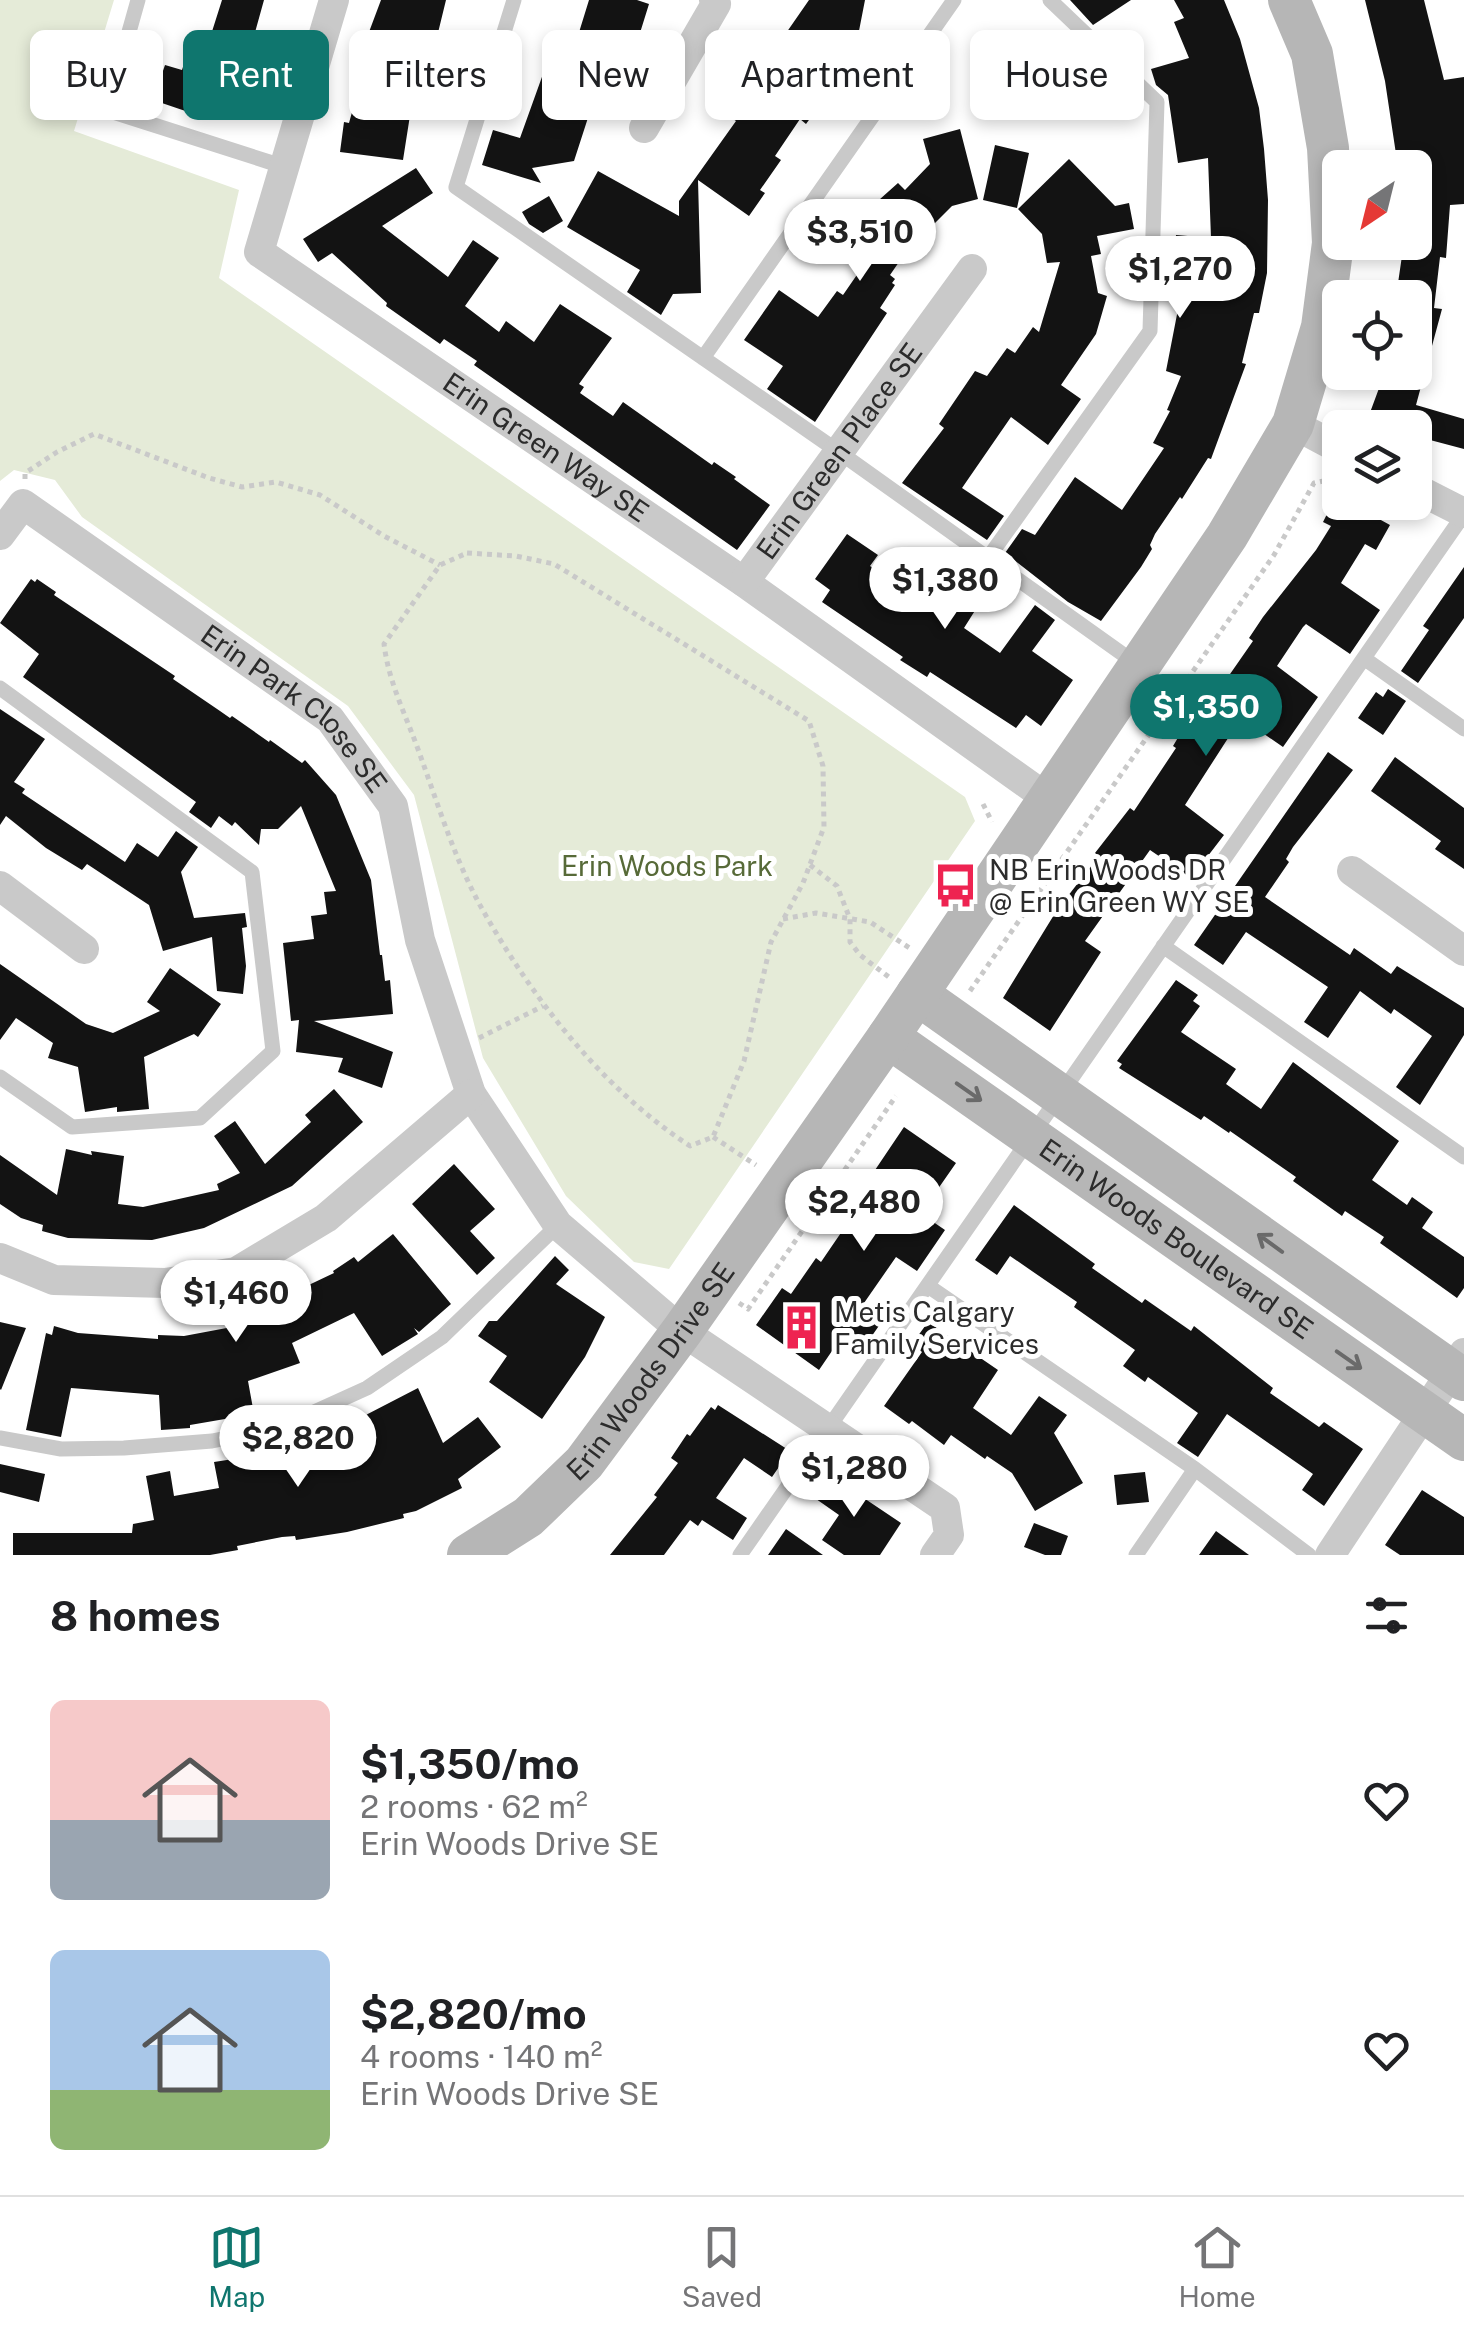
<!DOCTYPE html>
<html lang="en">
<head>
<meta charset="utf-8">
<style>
  :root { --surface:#fff; --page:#f6f6f6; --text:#202124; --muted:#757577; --line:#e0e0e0; --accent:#0f766e }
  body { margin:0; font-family:"Public Sans",sans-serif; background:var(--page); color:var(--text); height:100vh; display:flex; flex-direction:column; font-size:38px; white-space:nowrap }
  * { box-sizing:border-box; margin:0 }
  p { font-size:32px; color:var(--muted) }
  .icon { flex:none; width:55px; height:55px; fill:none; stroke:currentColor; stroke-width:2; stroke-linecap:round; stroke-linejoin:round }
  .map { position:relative; height:1555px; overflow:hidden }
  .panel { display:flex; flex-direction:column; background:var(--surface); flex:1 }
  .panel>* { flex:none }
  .hud { position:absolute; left:30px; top:30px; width:1405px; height:90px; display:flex; gap:20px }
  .needle { width:65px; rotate:215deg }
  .buttons { position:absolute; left:1322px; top:150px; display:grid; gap:20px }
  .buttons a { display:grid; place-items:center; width:110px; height:110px; border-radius:15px; background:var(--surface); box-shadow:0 5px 15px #0003; font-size:50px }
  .price { position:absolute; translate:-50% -85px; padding:0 22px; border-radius:35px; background:#fff; color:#222; font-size:32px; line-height:65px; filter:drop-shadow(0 2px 5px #0008) }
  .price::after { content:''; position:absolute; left:50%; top:60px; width:30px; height:22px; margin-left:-15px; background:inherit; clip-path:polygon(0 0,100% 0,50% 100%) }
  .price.on { background:var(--accent); color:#fff }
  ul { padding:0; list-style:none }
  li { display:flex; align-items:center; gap:30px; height:250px; padding:0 50px }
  li span { display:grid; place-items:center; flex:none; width:280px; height:200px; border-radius:15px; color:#555 }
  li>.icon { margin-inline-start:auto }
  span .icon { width:120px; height:120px; fill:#fffc; stroke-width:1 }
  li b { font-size:42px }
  h2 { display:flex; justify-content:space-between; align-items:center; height:120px; padding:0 50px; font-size:42px }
  .tag { padding:0 35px; border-radius:15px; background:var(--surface); box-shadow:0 5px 15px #0003; font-size:35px; line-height:90px }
  .tag.on { background:var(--accent); color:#fff }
  .tabs { display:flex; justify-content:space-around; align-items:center; height:140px; border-top:2px solid var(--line); background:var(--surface); font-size:28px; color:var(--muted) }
  .tabs a { display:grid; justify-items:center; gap:5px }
  .tabs .on { color:var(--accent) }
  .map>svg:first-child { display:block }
  .green { fill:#e5ebd8 }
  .building { fill:#131313 }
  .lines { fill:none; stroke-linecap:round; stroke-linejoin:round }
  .path { stroke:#c9c9c9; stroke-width:5; stroke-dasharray:5 5; stroke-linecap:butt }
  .lane { stroke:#c9c9c9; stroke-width:15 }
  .street { stroke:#c9c9c9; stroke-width:30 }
  .secondary { stroke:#b6b6b6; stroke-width:42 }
  .oneway { stroke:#6a6a6a }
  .labels { text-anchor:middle; stroke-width:10; stroke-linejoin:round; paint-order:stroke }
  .street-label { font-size:28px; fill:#2c2c2c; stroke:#fff }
  .park-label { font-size:28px; fill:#576a38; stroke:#fff }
  .poi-label { font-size:28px; fill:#2c2c2c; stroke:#fff; text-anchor:start }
</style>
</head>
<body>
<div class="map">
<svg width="1464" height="1555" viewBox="0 0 1464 1555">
  <rect width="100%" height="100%" fill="#fff"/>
  <path class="green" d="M 0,0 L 114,0 L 74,131 L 239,190 L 219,278 L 965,797 L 975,821 L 669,1269 L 634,1262 L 566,1196 L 483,1058 L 414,795 L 348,706 L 82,517 L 55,480 L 14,470 L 0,481 Z"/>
  <path class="building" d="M 222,0 L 264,0 L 242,79 L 236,81 L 228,105 L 212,99 L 206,118 L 153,100 L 165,65 L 182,70 L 193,36 L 209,41 Z
    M 381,0 L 446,0 L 436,41 L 430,39 L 417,81 L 427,84 L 418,111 L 411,109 L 403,160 L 340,152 L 344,122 L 349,123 L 367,58 L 360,56 Z
    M 589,0 L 637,0 L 649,4 L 630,65 L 611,60 L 601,94 L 596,93 L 574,161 L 532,168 L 541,183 L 482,165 L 493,130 L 520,138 L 552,49 L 572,55 Z
    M 809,0 L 865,0 L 858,36 L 892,61 L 852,118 L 825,98 L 806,124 L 800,119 L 775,156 L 781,160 L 760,190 L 765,193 L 749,216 L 698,180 L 701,293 L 673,294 L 661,315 L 627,292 L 640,270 L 567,227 L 598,171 L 679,216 L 679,201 L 736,121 L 724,113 L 742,81 L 759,57 L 766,62 Z
    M 1070,0 L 1131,0 L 1093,25 Z
    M 1174,0 L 1224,0 L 1240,39 L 1259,108 L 1264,149 L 1268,200 L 1267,273 L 1259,313 L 1254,313 L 1242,363 L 1246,364 L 1211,459 L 1208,458 L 1182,499 L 1180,497 L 1155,534 L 1150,545 L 1152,549 L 1141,567 L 1101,621 L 1068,602 L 1005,553 L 1022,529 L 1035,535 L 1075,477 L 1122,510 L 1164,448 L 1153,443 L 1170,411 L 1167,410 L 1181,376 L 1166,371 L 1180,299 L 1171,298 L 1176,235 L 1211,238 L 1208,158 L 1178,163 L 1168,95 L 1156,85 L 1151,69 L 1189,58 L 1174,22 L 1184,18 Z
    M 1365,0 L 1424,0 L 1444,80 L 1464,77 L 1464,204 L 1450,205 L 1446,258 L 1440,257 L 1434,308 L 1442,309 L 1416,405 L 1464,419 L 1464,449 L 1415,436 L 1415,428 L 1370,428 L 1372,419 L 1368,418 L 1385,372 L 1415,372 L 1415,292 L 1397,290 L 1404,242 L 1415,242 L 1415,168 L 1403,168 L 1403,153 L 1396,154 L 1385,81 Z
    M 960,129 L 978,199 L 952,206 L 922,236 L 919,233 L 890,275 L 895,279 L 892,283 L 895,285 L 880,308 L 887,313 L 815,422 L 767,389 L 783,366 L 744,340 L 779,290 L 818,317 L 837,291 L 843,295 L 872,253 L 849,237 L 870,208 L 898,183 L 905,190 L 930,164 L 923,139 Z
    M 995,145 L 1029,153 L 1017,208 L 983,200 Z
    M 1069,159 L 1115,206 L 1129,203 L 1134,229 L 1097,236 L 1101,254 L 1091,256 L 1098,293 L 1107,296 L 1096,334 L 1061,385 L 1081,399 L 1048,445 L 1011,417 L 962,488 L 1004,516 L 987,540 L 902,483 L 944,428 L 939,424 L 975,371 L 987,376 L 1007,348 L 1015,353 L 1033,327 L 1039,332 L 1060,262 L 1047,263 L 1042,234 L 1018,209 Z
    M 416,168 L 433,193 L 382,226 L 448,277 L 473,240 L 499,258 L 465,306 L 499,332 L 506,321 L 534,342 L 560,304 L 612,338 L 579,384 L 584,387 L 580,393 L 613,416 L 623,402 L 712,465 L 714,462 L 736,477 L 734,479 L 770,505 L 737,550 L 474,365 L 477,361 L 444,339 L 440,344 L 386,306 L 387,303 L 332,253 L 318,262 L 303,239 Z
    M 549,196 L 563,221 L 543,233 L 529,224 L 522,212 Z
    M 1336,496 L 1340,502 L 1348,502 L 1390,525 L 1376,550 L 1365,544 L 1341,583 L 1380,610 L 1350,654 L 1306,624 L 1303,627 L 1277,666 L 1318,697 L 1283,747 L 1241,718 L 1185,805 L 1224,835 L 1191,878 L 1150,850 L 1085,941 L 1101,952 L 1050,1031 L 1003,998 L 1057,910 L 1099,856 L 1095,853 L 1130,808 L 1134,811 L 1176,748 L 1173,746 L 1185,726 L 1209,698 L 1212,700 L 1253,641 L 1249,638 L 1263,617 L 1316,550 L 1331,526 L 1323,522 Z
    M 847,534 L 878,555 L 870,566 L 903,589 L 929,550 L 988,590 L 964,628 L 1000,653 L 1035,605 L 1055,620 L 1032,651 L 1073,680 L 1041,726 L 1026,715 L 1016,728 L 930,672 L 927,677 L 900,660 L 903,657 L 822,602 L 830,590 L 815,579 Z
    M 1464,567 L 1464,618 L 1418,683 L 1401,671 L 1429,630 L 1423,626 Z
    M 31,579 L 35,582 L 37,579 L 56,592 L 54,595 L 175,676 L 173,679 L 220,711 L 230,718 L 232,716 L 269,742 L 270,740 L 302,763 L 305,760 L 336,795 L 371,880 L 380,955 L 382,955 L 385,981 L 390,980 L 393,1014 L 314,1021 L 393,1052 L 382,1088 L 338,1072 L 343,1058 L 296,1052 L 299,1020 L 291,1021 L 283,943 L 314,939 L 311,916 L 327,914 L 324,892 L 336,891 L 301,806 L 278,829 L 261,829 L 259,845 L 235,822 L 232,826 L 219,816 L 211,828 L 189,812 L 196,802 L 23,677 L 39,654 L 0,623 Z
    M 1388,689 L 1406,701 L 1383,735 L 1358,718 L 1376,692 L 1383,697 Z
    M 0,709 L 45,739 L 14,782 L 25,789 L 22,793 L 125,862 L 137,843 L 158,857 L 176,831 L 198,847 L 181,872 L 194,918 L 245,913 L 247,927 L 242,928 L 246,966 L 243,994 L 217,991 L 212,937 L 163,951 L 149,905 L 87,864 L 82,870 L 46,848 L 6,816 L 0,825 Z
    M 1328,752 L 1353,770 L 1293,847 L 1286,859 L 1289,862 L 1265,897 L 1350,955 L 1354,948 L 1391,974 L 1397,966 L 1464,1008 L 1464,1035 L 1420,1105 L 1396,1087 L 1432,1036 L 1394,1009 L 1391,1014 L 1360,991 L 1328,1038 L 1304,1022 L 1328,987 L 1246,932 L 1223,965 L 1194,945 Z
    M 1395,757 L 1464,808 L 1464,869 L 1435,849 L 1441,841 L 1371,791 Z
    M 0,964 L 86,1024 L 113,1033 L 160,1011 L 147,1002 L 170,968 L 221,1004 L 198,1037 L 194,1034 L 144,1057 L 149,1109 L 117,1112 L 117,1107 L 85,1112 L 78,1067 L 48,1058 L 53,1043 L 16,1018 L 0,1040 Z
    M 1176,980 L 1198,995 L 1193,1001 L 1200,1006 L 1181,1032 L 1236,1069 L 1226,1084 L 1261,1109 L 1293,1062 L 1399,1141 L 1372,1180 L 1407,1205 L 1412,1197 L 1433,1212 L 1422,1228 L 1464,1257 L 1464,1288 L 1457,1298 L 1380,1243 L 1384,1237 L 1345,1211 L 1342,1216 L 1293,1181 L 1296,1177 L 1230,1131 L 1229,1133 L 1204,1116 L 1201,1120 L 1119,1068 L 1122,1064 L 1117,1061 Z
    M 334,1089 L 363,1122 L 292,1186 L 204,1228 L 152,1240 L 68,1238 L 42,1231 L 43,1225 L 21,1218 L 0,1204 L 0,1155 L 57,1195 L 66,1149 L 92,1155 L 91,1151 L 124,1156 L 118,1204 L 143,1207 L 219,1190 L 217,1184 L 240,1173 L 214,1136 L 235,1121 L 265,1164 L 311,1122 L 305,1115 Z
    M 904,1127 L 956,1163 L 933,1196 L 938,1200 L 926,1217 L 945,1230 L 917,1271 L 896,1257 L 864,1303 L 885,1317 L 867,1343 L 847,1329 L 819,1370 L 756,1325 L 782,1288 L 791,1294 L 816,1258 L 821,1262 L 877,1180 L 871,1176 Z
    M 454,1164 L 495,1209 L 470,1231 L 495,1258 L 477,1275 L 412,1204 Z
    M 1014,1205 L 1095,1264 L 1092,1268 L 1142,1303 L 1145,1299 L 1191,1331 L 1194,1326 L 1273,1388 L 1270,1393 L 1319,1427 L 1324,1422 L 1363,1449 L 1324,1506 L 1302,1490 L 1313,1474 L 1227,1414 L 1198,1457 L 1177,1443 L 1198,1413 L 1148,1377 L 1145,1382 L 1123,1366 L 1135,1350 L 1074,1307 L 1077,1302 L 1010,1256 L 997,1275 L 975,1260 Z
    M 393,1234 L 451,1304 L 419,1332 L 414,1328 L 418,1334 L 382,1356 L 354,1313 L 292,1343 L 300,1363 L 248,1381 L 254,1414 L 190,1425 L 190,1428 L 161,1430 L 159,1395 L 71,1388 L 61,1437 L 26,1430 L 46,1333 L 52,1335 L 54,1326 L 78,1333 L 158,1339 L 158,1335 L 184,1336 L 258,1322 L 255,1313 L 297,1297 L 294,1292 L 334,1273 L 333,1271 L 354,1257 L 358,1262 Z
    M 555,1256 L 569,1270 L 556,1284 L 605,1317 L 585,1357 L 542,1419 L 489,1382 L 507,1356 L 478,1336 L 489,1321 L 497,1321 Z
    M 0,1322 L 26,1328 L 1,1390 L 0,1389 Z
    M 928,1322 L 998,1370 L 973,1408 L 1011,1435 L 1039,1396 L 1067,1415 L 1054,1433 L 1083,1483 L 1035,1511 L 1012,1473 L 987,1456 L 985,1459 L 951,1435 L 944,1445 L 912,1421 L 909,1424 L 884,1406 L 922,1352 L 912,1344 Z
    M 418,1388 L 443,1443 L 478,1417 L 501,1447 L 458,1479 L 462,1488 L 416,1511 L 403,1514 L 404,1518 L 347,1532 L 296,1540 L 295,1536 L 282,1537 L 237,1546 L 238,1550 L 210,1555 L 13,1555 L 13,1533 L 132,1533 L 133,1524 L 154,1520 L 146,1476 L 170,1471 L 174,1496 L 219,1488 L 214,1462 L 323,1445 L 321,1437 L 364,1427 L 360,1418 Z
    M 718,1405 L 790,1451 L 772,1477 L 744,1458 L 716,1498 L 747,1518 L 733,1540 L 702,1520 L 698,1526 L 690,1520 L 664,1555 L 610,1555 L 657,1497 L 654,1495 L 678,1463 L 671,1458 L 687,1434 L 690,1436 L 711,1407 L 715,1410 Z
    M 0,1464 L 45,1474 L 39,1502 L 0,1492 Z
    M 825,1472 L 901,1523 L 880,1555 L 844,1555 L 822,1540 L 839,1515 L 809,1494 Z
    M 1145,1472 L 1149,1502 L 1117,1505 L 1114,1475 Z
    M 1422,1490 L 1464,1517 L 1464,1555 L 1400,1555 L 1385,1545 Z
    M 1034,1523 L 1068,1536 L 1061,1555 L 1045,1555 L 1024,1547 Z
    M 786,1529 L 823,1555 L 768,1555 Z
    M 1216,1531 L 1249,1555 L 1199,1555 Z"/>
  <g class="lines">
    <path class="path" d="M 25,479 L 25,473 L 57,452 L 94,434 L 209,478 L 242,487 L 276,482 L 320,495 L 384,536 L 440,565
      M 467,553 L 516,556 L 554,564 L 809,721 L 823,766 L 824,827 L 803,883 L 771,942 L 744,1061 L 713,1137 L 690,1146 C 603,1089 536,1003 485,914 C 456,864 439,807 419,752 C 406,715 389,684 384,644 L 440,565 Z
      M 983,804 L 992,822
      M 810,865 L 837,886 L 850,919 L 850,942 L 860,955 L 890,978
      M 783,919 L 816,913 L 870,922 L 911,949
      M 970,991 L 1274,555 L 1314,483 L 1328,480
      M 479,1038 L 543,1006
      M 713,1137 L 756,1165
      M 739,1303 L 748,1309 L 896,1096"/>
    <path class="lane" d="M 138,0 L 107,110 L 285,167
      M 514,0 L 456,187 L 839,452 L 1138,665
      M 703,358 L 954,0
      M 988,558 L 1150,331 L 1157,102 L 1050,0
      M 1365,659 L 1464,729
      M 0,688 L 252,872 L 273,1051 L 200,1118 L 72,1127 L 0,1077
      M 1163,946 L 1464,1157
      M 928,1286 L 1195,1469 L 1309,1555
      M 0,1438 L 61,1449 L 124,1448 L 212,1441 L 281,1427 L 367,1388 L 442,1337 L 558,1225
      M 740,1555 L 1464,514
      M 1136,1555 L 1195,1469"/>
    <g class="street">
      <path id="s1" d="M 334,0 L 259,252 L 744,582 L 1047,798"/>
      <path d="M 644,128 L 716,4 L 714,0"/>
      <path d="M 1293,424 L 1340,449"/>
      <path d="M 1415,488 L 1464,513"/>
      <path id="s2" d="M 0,535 L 23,504 L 330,719 L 393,806 L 420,940 L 471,1094 L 558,1225 L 682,1331 L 945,1508 L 949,1535 L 935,1555"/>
      <path id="s3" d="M 744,582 L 972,269"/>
      <path d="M 1352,871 L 1464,951"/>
      <path d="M 0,886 L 84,949"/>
      <path d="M 0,1258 L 54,1280 L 165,1283 L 236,1272 L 326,1218 L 471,1094"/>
      <path d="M 1330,1555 L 1464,1353"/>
    </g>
    <g class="secondary">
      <path d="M 917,994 L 1464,1380"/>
      <path id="s4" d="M 888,1037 L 1464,1440"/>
      <path id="s5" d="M 468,1555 L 528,1517 L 584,1463 L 682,1331 L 888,1037 L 1227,536 L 1293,424 L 1322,327 L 1333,243 L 1328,148 L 1312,54 L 1289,0"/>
    </g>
  </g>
  <defs><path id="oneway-shaft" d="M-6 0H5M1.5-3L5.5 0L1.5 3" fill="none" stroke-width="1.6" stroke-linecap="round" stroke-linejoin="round" transform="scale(2.5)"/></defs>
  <g class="oneway">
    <use href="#oneway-shaft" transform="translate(969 1092) rotate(35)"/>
    <use href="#oneway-shaft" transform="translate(1270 1243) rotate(-144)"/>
    <use href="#oneway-shaft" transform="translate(1349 1360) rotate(35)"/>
  </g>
  <defs>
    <symbol id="bus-bare" viewBox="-9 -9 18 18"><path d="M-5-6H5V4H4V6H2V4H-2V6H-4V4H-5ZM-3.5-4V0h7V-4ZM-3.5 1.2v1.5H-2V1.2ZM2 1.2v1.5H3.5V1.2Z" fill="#ee2351" stroke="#fff" stroke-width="2.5" paint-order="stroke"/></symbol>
    <symbol id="building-bare" viewBox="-9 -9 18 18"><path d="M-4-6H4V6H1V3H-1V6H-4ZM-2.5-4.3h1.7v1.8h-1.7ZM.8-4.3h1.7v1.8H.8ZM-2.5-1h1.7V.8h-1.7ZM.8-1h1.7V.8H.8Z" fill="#ee2351" stroke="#fff" stroke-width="2.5" paint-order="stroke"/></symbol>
  </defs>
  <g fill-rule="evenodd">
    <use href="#bus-bare" x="924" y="854" width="63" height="63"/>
    <use href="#building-bare" x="770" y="1296" width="63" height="63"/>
  </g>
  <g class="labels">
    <g class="street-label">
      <text dy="10" stroke="none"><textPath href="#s1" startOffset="610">Erin Green Way SE</textPath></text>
      <text dy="10" stroke="none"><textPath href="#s3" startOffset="162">Erin Green Place SE</textPath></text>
      <text dy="10" stroke="none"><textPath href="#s2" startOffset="380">Erin Park Close SE</textPath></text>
      <text dy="10" stroke="none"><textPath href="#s4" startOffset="352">Erin Woods Boulevard SE</textPath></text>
      <text dy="10" stroke="none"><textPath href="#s5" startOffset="262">Erin Woods Drive SE</textPath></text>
    </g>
    <g class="park-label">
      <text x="667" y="876">Erin Woods Park</text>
    </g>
    <g class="poi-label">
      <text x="989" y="880">NB Erin Woods DR<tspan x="989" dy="32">@ Erin Green WY SE</tspan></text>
      <text x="834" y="1322">Metis Calgary<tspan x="834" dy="32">Family Services</tspan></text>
    </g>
  </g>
</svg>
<div class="buttons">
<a><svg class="needle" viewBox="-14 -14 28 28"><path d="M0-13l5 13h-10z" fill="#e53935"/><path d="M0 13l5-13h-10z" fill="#757577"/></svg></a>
<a><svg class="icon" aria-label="locate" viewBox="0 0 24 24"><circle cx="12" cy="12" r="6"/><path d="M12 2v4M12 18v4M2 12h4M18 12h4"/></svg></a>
<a><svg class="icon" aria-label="layers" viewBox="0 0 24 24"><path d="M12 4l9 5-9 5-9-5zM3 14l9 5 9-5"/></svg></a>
</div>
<b class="price" style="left:860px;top:284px">$3,510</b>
<b class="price" style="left:1180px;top:321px">$1,270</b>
<b class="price" style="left:945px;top:632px">$1,380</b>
<b class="price on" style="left:1206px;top:759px">$1,350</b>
<b class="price" style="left:864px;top:1254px">$2,480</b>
<b class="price" style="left:236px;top:1345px">$1,460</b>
<b class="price" style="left:298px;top:1490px">$2,820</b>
<b class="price" style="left:854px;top:1520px">$1,280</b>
<div class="hud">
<a class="tag">Buy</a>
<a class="tag on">Rent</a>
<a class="tag">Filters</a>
<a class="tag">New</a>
<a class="tag">Apartment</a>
<a class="tag">House</a>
</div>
</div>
<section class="panel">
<h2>8 homes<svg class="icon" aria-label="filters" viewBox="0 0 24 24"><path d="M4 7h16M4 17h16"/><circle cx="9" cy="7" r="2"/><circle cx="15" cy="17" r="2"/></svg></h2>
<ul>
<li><span style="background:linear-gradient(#f6c9c9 60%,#9aa5b1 0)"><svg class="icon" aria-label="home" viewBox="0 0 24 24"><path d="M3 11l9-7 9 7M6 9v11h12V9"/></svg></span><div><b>$1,350/mo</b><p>2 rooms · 62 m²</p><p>Erin Woods Drive SE</p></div><svg class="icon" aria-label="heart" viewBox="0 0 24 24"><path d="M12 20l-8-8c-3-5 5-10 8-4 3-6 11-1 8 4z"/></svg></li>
<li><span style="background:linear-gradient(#a9c7e8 70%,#8fb573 0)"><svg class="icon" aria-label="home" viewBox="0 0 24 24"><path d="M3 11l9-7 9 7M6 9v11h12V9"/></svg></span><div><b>$2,820/mo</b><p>4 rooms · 140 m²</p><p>Erin Woods Drive SE</p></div><svg class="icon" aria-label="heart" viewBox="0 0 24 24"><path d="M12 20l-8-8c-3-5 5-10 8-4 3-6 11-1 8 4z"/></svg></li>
</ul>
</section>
<nav class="tabs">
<a class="on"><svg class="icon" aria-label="map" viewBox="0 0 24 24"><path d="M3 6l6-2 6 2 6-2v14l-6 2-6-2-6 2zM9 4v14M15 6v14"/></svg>Map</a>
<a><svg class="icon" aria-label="saved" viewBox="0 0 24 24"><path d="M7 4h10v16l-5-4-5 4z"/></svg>Saved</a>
<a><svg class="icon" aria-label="home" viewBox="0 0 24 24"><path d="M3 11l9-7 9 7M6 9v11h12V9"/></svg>Home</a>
</nav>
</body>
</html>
